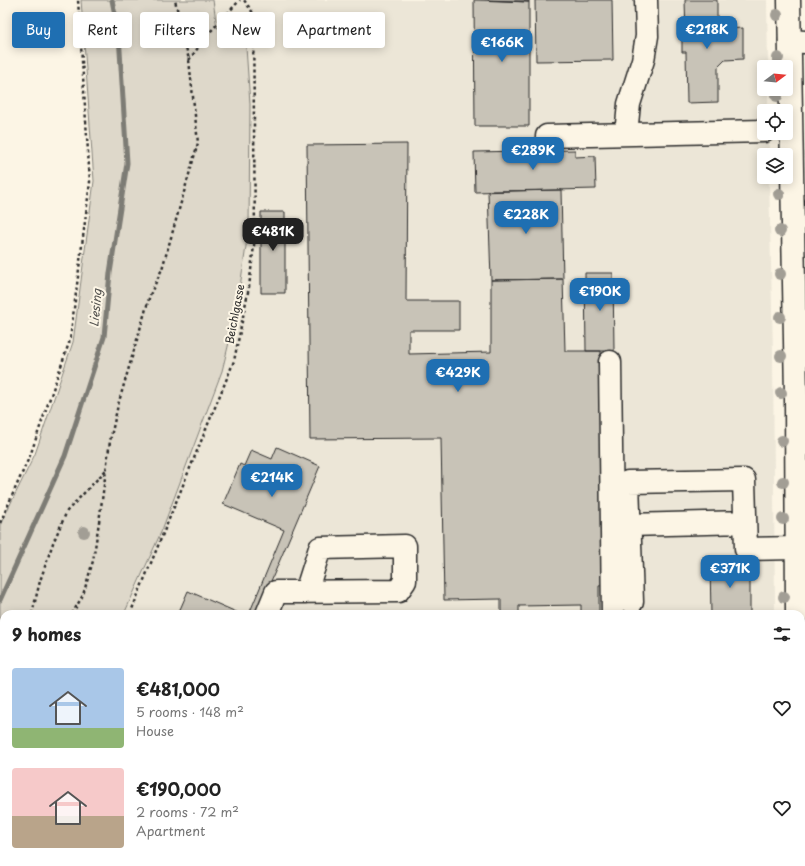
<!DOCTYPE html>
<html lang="en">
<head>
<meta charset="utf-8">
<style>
  :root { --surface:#fff; --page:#f6f6f6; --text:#222; --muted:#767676; --accent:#1f6fb2 }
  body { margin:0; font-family:"Playpen Sans",sans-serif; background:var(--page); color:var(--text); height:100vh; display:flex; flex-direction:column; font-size:15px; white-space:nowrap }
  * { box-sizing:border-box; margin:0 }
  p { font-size:13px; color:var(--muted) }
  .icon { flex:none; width:22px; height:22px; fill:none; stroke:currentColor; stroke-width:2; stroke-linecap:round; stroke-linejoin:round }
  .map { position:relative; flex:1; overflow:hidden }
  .side { position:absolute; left:0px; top:610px; width:805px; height:256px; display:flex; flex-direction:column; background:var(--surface); border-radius:12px 12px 0 0; box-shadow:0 2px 10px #0003 }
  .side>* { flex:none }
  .banner { position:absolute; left:12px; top:12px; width:400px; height:36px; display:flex; gap:8px }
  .needle { width:26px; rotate:74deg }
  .controls { position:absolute; left:757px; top:60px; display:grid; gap:8px }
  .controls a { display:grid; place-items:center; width:36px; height:36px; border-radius:4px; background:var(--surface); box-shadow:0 2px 10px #0003; font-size:20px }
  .price { position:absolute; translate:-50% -34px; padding:0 9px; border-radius:8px; background:var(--accent); color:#fff; font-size:13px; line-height:26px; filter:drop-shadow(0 1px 2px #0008) }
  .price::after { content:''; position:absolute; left:50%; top:24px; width:12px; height:9px; margin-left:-6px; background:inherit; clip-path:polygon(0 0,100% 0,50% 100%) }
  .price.current { background:#222; color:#fff }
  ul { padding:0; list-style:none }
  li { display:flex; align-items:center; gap:12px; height:100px; padding:0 12px }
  li span { display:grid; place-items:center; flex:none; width:112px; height:80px; border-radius:4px; color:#555 }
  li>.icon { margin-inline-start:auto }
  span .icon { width:48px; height:48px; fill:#fffc; stroke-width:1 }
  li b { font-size:17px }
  h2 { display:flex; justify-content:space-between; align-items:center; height:48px; padding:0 12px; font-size:17px }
  .pill { padding:0 14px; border-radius:4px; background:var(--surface); box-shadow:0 2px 10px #0003; font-size:14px; line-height:36px }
  .pill.current { background:var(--accent); color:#fff }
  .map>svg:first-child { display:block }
  .built { fill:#ece6d7 }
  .green { fill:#ded8ca; stroke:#84827a }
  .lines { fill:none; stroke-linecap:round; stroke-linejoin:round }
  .stream { stroke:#7d7b74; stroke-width:5 }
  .building { fill:#c8c3b7; stroke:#2b2b2b }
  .minor-casing { stroke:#2b2b2b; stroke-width:25 }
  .major-casing { stroke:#2b2b2b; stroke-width:25 }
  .path { stroke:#2b2b2b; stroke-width:2.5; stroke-dasharray:3 3; stroke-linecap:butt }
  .minor { stroke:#fcf5e5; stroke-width:22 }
  .major { stroke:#fcf5e5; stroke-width:22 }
  .tree { fill:#a29e95 }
  .labels { text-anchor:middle; stroke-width:4; stroke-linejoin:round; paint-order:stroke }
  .street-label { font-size:11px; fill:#2b2b2b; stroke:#fcf5e5 }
  .water-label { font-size:12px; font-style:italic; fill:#545350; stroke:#fcf5e5 }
</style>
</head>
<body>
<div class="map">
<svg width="805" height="866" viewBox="0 0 805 866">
  <rect width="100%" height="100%" fill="#fcf5e5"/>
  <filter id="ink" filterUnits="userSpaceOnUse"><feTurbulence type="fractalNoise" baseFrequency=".025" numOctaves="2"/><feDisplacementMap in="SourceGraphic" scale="8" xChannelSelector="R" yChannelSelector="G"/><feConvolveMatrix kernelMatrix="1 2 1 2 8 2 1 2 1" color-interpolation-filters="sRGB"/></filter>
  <g filter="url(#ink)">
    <path class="built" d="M 213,0 L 767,0 L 768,67 L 764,67 L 764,89 L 768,89 L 768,111 L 764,111 L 764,133 L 769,133 L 769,155 L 764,155 L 764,177 L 769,177 L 773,352 L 775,614 L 124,614 L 162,530 L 222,371 L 236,314 L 249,226 L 244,20 L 217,28 Z
      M 50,862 L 777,862 L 778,866 L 49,866 Z"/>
    <path class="green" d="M 81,0 L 213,0 L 217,28 L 244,19 L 250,104 L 249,226 L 236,314 L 222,371 L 162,530 L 124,614 L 4,614 L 4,862 L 37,862 L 36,866 L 0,866 L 0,525 L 35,454 L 73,342 L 94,181 Z"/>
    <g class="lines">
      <path class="stream" d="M 0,600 L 65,456 L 104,337 L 110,273 L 127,163 L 119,35 L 112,0"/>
    </g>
    <path class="building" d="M 474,0 L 529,2 L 529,126 L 475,126 Z
      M 488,0 L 529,0 L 529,2 Z
      M 535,0 L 612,0 L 613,60 L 536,61 Z
      M 685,0 L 717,0 L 717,21 L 725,29 L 743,28 L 743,59 L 725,60 L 718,67 L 718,102 L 687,103 L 686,52 L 682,52 L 682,37 L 686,37 Z
      M 407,144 L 406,301 L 459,301 L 459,330 L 409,330 L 409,354 L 491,352 L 491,280 L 563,279 L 565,351 L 601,351 L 605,585 L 599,586 L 599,614 L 581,614 L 581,605 L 519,606 L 519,614 L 501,614 L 501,599 L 444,600 L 441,438 L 310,439 L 307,145 Z
      M 575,150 L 575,157 L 595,156 L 596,189 L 475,192 L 474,152 Z
      M 561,190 L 563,279 L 491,280 L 488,191 Z
      M 261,212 L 285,212 L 285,293 L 261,293 Z
      M 585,273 L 613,273 L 614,351 L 586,351 Z
      M 277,447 L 320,466 L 257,614 L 249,614 L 284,530 L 223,504 L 240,464 L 244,466 L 251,450 L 272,459 Z
      M 750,563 L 750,614 L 711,614 L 710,564 Z
      M 188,591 L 241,614 L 178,614 Z
      M 90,862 L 171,862 L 171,866 L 90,866 Z
      M 181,862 L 226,862 L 225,866 L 181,866 Z
      M 381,862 L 417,862 L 417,866 L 381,866 Z
      M 424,862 L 536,862 L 536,866 L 424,866 Z
      M 536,862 L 655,862 L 655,866 L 536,866 Z
      M 655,862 L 753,862 L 753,866 L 655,866 Z"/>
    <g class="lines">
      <defs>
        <path id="minor" d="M 790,41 L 805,42
          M 626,134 L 629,104 L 643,60 L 647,36 L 646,0
          M 547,136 L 764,131
          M 610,362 L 613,614
          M 629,525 L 745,522
          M 632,602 L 628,482 L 744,480 L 746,549 L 797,548
          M 267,614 L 276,592 L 398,591 L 405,581 L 405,546 L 320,548 L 306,592
          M 801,824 L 805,824"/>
        <path id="major" d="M 789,0 L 796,396 L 797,614
          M 798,862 L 798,866"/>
      </defs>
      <use href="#minor" class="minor-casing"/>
      <use href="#major" class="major-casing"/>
      <path class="path" d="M 189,60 L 209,33 L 240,0
        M 0,523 L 31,453 L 70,340 L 90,182 L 78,0
        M 32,614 L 40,581 L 53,543 L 67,511 L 106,470
        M 72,614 L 83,595 L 93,561 L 99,522 L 110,441 L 118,405 L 150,295 L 162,269 L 198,143 L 189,60 L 175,0
        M 130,614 L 234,361 L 249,287 L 255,237 L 253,13 L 244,0
        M 0,729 L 4,725
        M 0,839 L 4,829
        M 43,866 L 44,862"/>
      <use href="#minor" class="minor"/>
      <use href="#major" class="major"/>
    </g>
    <g class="tree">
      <circle cx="777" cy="15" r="6"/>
      <circle cx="778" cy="58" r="6"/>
      <circle cx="777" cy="96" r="6"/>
      <circle cx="779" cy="194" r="6"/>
      <circle cx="780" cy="231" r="6"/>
      <circle cx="780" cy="274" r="6"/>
      <circle cx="780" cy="317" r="6"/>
      <circle cx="781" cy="356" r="6"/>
      <circle cx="781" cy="393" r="6"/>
      <circle cx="782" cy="441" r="6"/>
      <circle cx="783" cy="482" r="6"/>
      <circle cx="783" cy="519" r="6"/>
      <circle cx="84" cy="532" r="6"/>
      <circle cx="784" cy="597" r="6"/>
    </g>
  </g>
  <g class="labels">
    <g class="street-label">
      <text transform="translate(235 314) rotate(-79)" y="4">Beichlgasse</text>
    </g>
    <g class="water-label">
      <text transform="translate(96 308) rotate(-85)" y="4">Liesing</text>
    </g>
  </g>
</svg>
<div class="controls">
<a><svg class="needle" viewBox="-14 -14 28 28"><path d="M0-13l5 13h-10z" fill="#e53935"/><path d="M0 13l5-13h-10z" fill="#767676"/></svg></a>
<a><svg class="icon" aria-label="locate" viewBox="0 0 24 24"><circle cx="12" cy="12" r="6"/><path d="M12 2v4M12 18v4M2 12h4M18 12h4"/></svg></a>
<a><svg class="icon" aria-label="layers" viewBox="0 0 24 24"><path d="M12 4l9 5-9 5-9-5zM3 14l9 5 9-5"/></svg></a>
</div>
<b class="price" style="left:707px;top:50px">€218K</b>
<b class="price" style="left:502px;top:63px">€166K</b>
<b class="price" style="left:533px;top:171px">€289K</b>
<b class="price" style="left:526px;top:235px">€228K</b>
<b class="price current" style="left:273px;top:252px">€481K</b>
<b class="price" style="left:600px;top:312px">€190K</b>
<b class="price" style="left:458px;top:393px">€429K</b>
<b class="price" style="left:272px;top:498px">€214K</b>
<b class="price" style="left:730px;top:589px">€371K</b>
<div class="banner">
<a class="pill current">Buy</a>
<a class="pill">Rent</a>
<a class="pill">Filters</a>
<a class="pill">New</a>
<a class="pill">Apartment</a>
</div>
<section class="side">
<h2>9 homes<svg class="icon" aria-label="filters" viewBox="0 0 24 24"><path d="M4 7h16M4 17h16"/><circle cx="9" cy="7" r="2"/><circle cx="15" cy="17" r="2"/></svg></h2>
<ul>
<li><span style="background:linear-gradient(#a9c7e8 75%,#8fb573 0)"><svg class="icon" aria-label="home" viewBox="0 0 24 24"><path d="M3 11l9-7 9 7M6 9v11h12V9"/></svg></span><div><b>€481,000</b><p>5 rooms · 148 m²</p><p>House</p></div><svg class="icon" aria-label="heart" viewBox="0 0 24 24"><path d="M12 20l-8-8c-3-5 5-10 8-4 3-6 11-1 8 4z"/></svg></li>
<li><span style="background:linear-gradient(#f6c9c9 60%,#b9a48a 0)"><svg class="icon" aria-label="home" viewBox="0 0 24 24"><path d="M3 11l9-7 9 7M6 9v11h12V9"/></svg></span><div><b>€190,000</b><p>2 rooms · 72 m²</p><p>Apartment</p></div><svg class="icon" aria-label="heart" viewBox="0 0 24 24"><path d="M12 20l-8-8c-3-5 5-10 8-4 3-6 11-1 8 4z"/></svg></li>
</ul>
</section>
</div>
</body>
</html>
